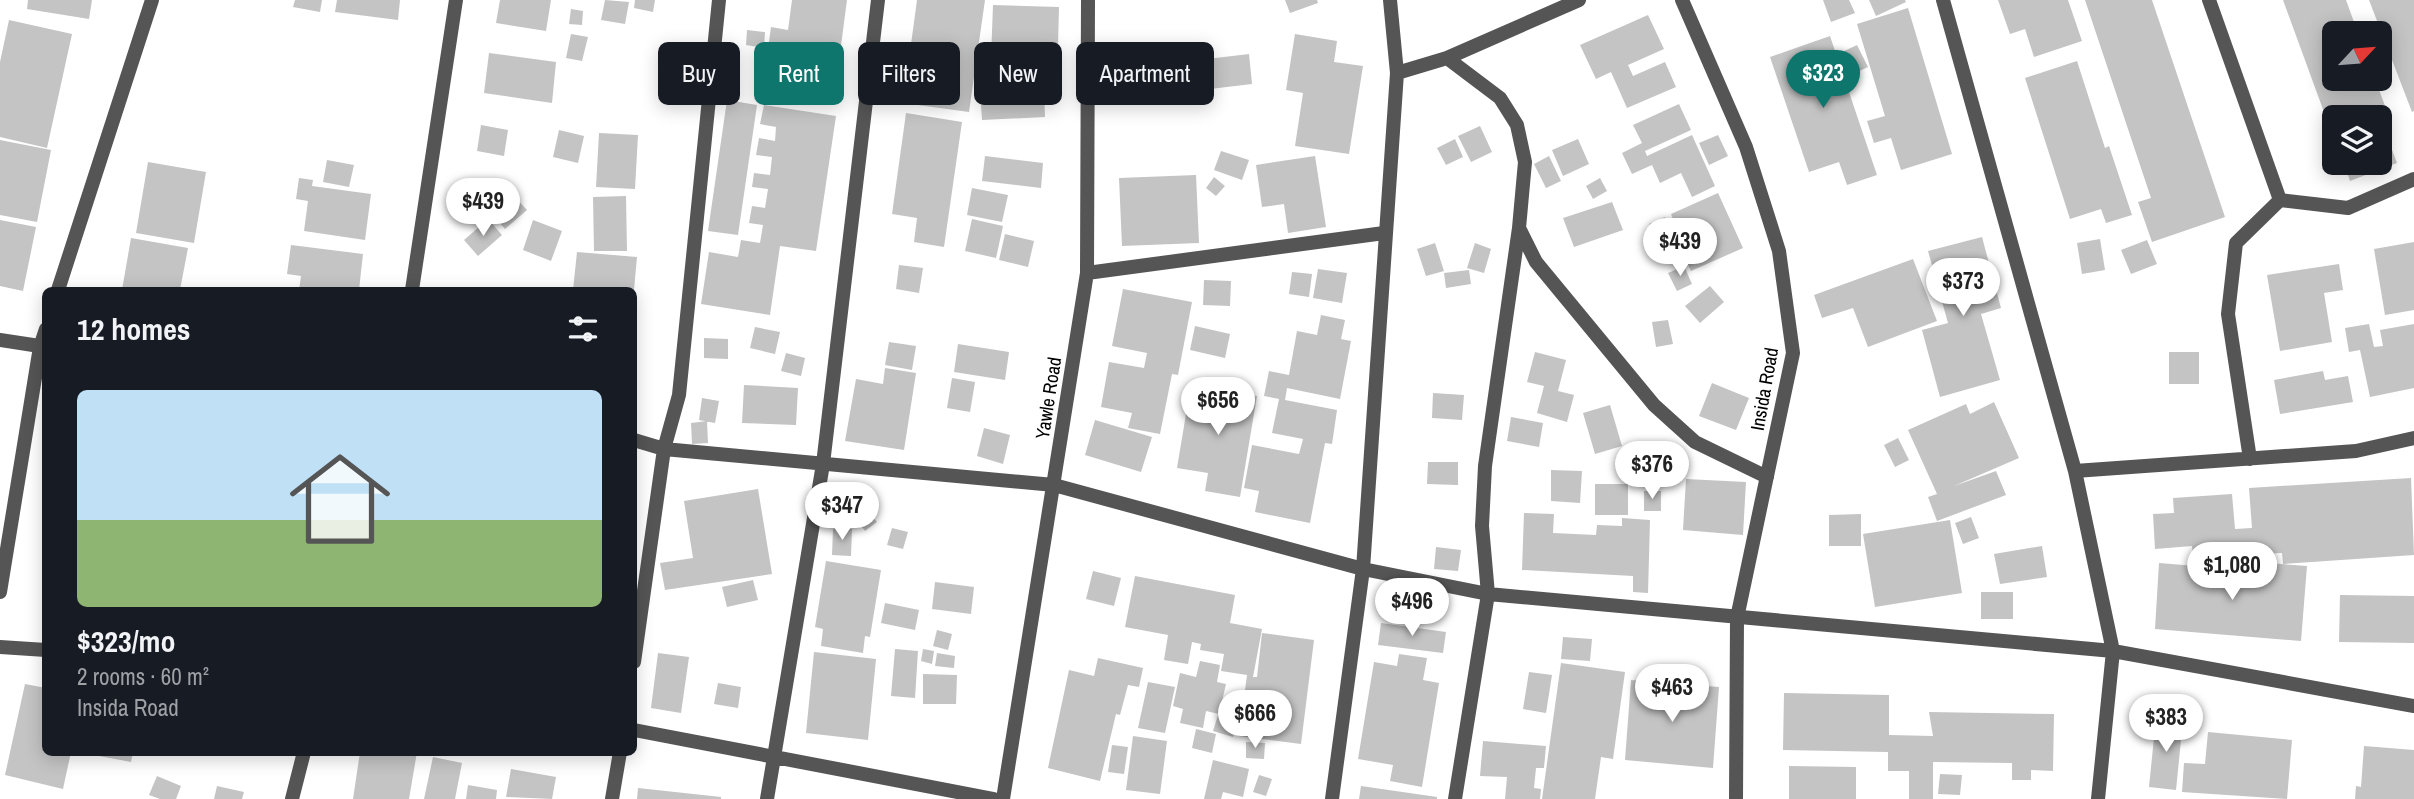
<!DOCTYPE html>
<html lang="en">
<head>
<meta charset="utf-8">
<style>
  :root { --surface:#171b24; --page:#20242c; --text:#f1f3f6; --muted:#9ea1a6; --accent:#0f766e }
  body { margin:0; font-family:"Archivo Narrow",sans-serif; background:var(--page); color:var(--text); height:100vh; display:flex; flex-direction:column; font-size:26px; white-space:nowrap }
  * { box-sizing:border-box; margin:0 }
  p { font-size:23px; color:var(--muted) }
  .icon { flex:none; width:38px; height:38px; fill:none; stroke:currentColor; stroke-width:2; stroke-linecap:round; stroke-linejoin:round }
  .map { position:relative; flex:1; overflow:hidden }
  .sheet { position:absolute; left:42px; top:287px; width:595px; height:469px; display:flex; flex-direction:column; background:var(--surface); border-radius:10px; box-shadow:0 4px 18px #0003 }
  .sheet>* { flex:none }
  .hud { position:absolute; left:658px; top:42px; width:665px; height:63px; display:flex; gap:14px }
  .needle { width:46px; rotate:64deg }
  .buttons { position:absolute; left:2322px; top:21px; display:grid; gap:14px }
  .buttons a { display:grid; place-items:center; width:70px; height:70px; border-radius:10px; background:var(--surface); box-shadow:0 4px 18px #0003; font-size:35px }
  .price { position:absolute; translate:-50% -60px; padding:0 16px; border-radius:24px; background:#fff; color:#222; font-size:23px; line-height:46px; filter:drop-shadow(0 2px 4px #0008) }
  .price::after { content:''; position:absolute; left:50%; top:42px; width:21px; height:16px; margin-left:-10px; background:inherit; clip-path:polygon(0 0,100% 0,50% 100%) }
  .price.current { background:var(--accent); color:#fff }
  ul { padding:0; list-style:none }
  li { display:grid; align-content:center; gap:14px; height:371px; padding:0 35px }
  li span { display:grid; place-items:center; height:217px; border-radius:10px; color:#555 }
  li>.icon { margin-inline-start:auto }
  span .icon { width:126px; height:126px; fill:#fffc; stroke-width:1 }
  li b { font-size:30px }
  h2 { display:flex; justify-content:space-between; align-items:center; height:84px; padding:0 35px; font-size:30px }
  .pill { padding:0 24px; border-radius:10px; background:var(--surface); box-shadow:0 4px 18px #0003; font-size:24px; line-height:63px }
  .pill.current { background:var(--accent); color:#fff }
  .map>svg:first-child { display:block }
  .building { fill:#c4c4c4 }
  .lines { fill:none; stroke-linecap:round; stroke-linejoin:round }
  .minor { stroke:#555; stroke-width:14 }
  .labels { text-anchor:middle; stroke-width:7; stroke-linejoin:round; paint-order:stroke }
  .street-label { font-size:19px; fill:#000; stroke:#fff }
</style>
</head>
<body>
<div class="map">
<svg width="2414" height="799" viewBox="0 0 2414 799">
  <rect width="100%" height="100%" fill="#fff"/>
  <path class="building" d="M 28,0 L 92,0 L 89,19 L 27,9 Z
    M 295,0 L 322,0 L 320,12 L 293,7 Z
    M 337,0 L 400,0 L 398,20 L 335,12 Z
    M 500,0 L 551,0 L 546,31 L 496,23 Z
    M 605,0 L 629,2 L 625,24 L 601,20 Z
    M 635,0 L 655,0 L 653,12 L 634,8 Z
    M 792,0 L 847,0 L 837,76 L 783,69 L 785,51 L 768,49 L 771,27 L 788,30 Z
    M 917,0 L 985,0 L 969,112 L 903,103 Z
    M 1285,0 L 1317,0 L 1318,3 L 1290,13 Z
    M 1823,0 L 1849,0 L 1855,13 L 1831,22 Z
    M 1869,0 L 1905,0 L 1906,2 L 1876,16 Z
    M 1998,0 L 2068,0 L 2082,41 L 2034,57 L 2025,29 L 2010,34 Z
    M 2085,0 L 2152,0 L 2225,217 L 2152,242 L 2138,202 L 2151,198 Z
    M 2283,0 L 2346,0 L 2358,33 L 2334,33 L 2334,79 L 2375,79 L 2388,114 L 2379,117 L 2334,117 L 2334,133 L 2332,134 Z
    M 2369,0 L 2414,0 L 2414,111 L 2412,112 Z
    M 993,5 L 1059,7 L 1057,87 L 990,84 Z
    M 1908,8 L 1952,154 L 1901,170 L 1891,138 L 1874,143 L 1867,121 L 1885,116 L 1857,24 Z
    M 571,9 L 583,11 L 582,25 L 569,24 Z
    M 1648,15 L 1664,49 L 1628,65 L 1633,76 L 1665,62 L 1676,87 L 1627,108 L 1611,72 L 1596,79 L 1580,45 Z
    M 9,20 L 72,34 L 47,148 L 0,137 L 0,62 Z
    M 747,30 L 765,32 L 764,48 L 746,45 Z
    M 571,34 L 588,37 L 582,61 L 566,58 Z
    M 1295,34 L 1337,41 L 1334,62 L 1363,66 L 1349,154 L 1295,146 L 1303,93 L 1286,90 Z
    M 1830,36 L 1877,175 L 1847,185 L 1839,162 L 1809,172 L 1770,57 Z
    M 1857,45 L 1868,67 L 1851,75 L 1840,53 Z
    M 489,53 L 556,62 L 552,103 L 484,93 Z
    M 1249,54 L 1252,84 L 1210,89 L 1207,59 Z
    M 2077,61 L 2105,148 L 2109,146 L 2132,215 L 2106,223 L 2101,209 L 2070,219 L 2025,78 Z
    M 1044,90 L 1045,117 L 982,120 L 980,92 Z
    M 727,100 L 757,105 L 738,235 L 708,231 Z
    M 1679,104 L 1691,130 L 1645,151 L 1647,156 L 1692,135 L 1715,186 L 1692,197 L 1681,173 L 1660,183 L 1652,165 L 1632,174 L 1622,153 L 1642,143 L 1633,125 Z
    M 764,105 L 836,116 L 816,251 L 780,246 L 770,315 L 701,304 L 709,252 L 738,257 L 741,240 L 760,243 L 763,225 L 749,223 L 752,206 L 765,208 L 768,189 L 752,187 L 754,173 L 770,175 L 772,157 L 756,155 L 759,138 L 775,141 L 776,127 L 760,124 Z
    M 906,113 L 962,122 L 944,247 L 914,242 L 917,218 L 892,214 Z
    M 481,125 L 508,130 L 504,156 L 477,151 Z
    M 1480,126 L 1492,152 L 1471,162 L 1458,136 Z
    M 2383,126 L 2397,163 L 2350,181 L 2344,163 L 2380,163 L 2380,127 Z
    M 559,130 L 584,136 L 578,163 L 553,157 Z
    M 599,133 L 638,135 L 635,189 L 596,187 Z
    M 1718,135 L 1728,156 L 1709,165 L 1699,143 Z
    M 1455,139 L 1463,157 L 1446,165 L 1437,148 Z
    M 1578,139 L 1589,164 L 1563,176 L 1552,150 Z
    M 0,140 L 51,150 L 37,222 L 0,215 Z
    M 1221,151 L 1249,160 L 1242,180 L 1214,170 Z
    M 985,156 L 1043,163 L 1041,188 L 982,181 Z
    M 1315,156 L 1326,227 L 1288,233 L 1284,204 L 1262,207 L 1256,165 Z
    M 1549,156 L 1561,181 L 1546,188 L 1534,164 Z
    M 327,160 L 354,165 L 349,187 L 323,182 Z
    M 148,162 L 206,172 L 194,243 L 136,233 Z
    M 1196,175 L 1199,243 L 1122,246 L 1119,178 Z
    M 1214,177 L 1225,186 L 1216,196 L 1206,188 Z
    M 299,178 L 313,180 L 312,186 L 371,194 L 365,240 L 304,231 L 308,201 L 296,199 Z
    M 1600,178 L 1607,191 L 1593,199 L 1586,186 Z
    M 972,188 L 1008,195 L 1002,222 L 967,215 Z
    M 1718,193 L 1743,248 L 1691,271 L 1681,249 L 1664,256 L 1649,224 L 1665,217 L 1672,232 L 1677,229 L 1671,214 Z
    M 513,195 L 527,210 L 505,229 L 492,214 Z
    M 626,196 L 627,251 L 594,251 L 593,197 Z
    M 1612,202 L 1623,230 L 1574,247 L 1563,218 Z
    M 488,219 L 502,235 L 478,256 L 464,240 Z
    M 972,219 L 1003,226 L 996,258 L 965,251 Z
    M 0,220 L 36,227 L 23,291 L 0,286 Z
    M 533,220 L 562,231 L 551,261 L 523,250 Z
    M 1005,234 L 1034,241 L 1028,267 L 999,260 Z
    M 1982,237 L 2001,308 L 1981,314 L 2000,380 L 1940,397 L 1922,330 L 1948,323 L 1928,251 Z
    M 131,238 L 188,248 L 180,290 L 122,290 Z
    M 2100,239 L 2105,270 L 2082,274 L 2077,243 Z
    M 2147,240 L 2157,264 L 2131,274 L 2121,250 Z
    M 2414,242 L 2414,310 L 2385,315 L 2374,249 Z
    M 1435,243 L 1444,271 L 1426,276 L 1417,249 Z
    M 1475,243 L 1491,249 L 1484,273 L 1467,268 Z
    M 291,245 L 363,254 L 359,290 L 299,290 L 301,276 L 287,274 Z
    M 577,252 L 637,257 L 634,290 L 573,290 Z
    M 1913,259 L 1937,321 L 1868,347 L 1853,308 L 1822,318 L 1814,295 Z
    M 2339,264 L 2343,290 L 2324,293 L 2332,342 L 2280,351 L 2267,275 Z
    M 899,265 L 923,268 L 919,293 L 896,289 Z
    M 1684,266 L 1692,284 L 1677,291 L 1668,273 Z
    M 1318,269 L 1347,273 L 1342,303 L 1313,298 Z
    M 1469,270 L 1471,284 L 1446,288 L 1444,273 Z
    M 1292,272 L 1312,274 L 1309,297 L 1289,294 Z
    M 1204,280 L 1231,281 L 1230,306 L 1203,305 Z
    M 1710,286 L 1724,302 L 1700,323 L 1685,306 Z
    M 1123,289 L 1192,302 L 1178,375 L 1172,374 L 1160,434 L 1128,428 L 1132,413 L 1101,407 L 1109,362 L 1144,368 L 1147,353 L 1112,346 Z
    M 1321,315 L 1345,320 L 1341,339 L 1351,341 L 1340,399 L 1287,388 L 1285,400 L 1337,410 L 1332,444 L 1325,443 L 1310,523 L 1255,512 L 1259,491 L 1244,488 L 1252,445 L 1299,454 L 1303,439 L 1272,433 L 1279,399 L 1264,396 L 1269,371 L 1289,375 L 1297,331 L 1317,335 Z
    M 1668,320 L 1673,344 L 1656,347 L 1652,322 Z
    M 2369,324 L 2374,347 L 2383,346 L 2380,330 L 2414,324 L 2414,388 L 2370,397 L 2360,350 L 2349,352 L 2345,328 Z
    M 1195,326 L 1230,334 L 1225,358 L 1190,350 Z
    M 755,327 L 780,332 L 775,354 L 750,348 Z
    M 704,338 L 728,339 L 728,359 L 704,358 Z
    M 889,342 L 916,346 L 912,370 L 885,365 Z
    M 958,344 L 1009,352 L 1005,380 L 954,372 Z
    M 1535,352 L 1566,360 L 1558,391 L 1574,395 L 1567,422 L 1537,413 L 1544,386 L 1527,382 Z
    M 2169,352 L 2199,352 L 2199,384 L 2169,384 Z
    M 786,353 L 805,358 L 801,376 L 781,371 Z
    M 885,368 L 916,373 L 904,450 L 845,441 L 856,379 L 883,384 Z
    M 2323,371 L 2325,380 L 2348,376 L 2353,402 L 2280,414 L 2274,380 Z
    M 952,378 L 975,382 L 970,412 L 947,408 Z
    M 1712,383 L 1749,398 L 1736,430 L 1699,416 Z
    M 1191,384 L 1257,396 L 1240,497 L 1205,491 L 1208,473 L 1177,468 Z
    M 744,385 L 798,388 L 796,425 L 742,423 Z
    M 1433,393 L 1464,395 L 1462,420 L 1432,418 Z
    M 702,398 L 719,401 L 715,423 L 699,420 Z
    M 1994,402 L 2019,458 L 1954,486 L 1996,471 L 2006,495 L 1937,521 L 1928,497 L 1937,494 L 1908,430 L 1966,404 L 1970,414 Z
    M 1610,405 L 1622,446 L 1595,454 L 1583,413 Z
    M 1511,417 L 1543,423 L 1539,447 L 1507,441 Z
    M 1095,420 L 1152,437 L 1141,472 L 1085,455 Z
    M 707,421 L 708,443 L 692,444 L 691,423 Z
    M 984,428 L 1010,435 L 1003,464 L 977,456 Z
    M 1898,438 L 1909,460 L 1895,467 L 1884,445 Z
    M 1428,462 L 1458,462 L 1458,485 L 1427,484 Z
    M 1551,470 L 1582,471 L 1580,503 L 1551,501 Z
    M 2411,478 L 2414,555 L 2283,564 L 2282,553 L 2193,557 L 2192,546 L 2155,549 L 2153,514 L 2174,513 L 2173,498 L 2232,494 L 2235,529 L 2252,528 L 2249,488 Z
    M 1686,479 L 1746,482 L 1743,535 L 1683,530 Z
    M 1595,484 L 1628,484 L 1628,515 L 1595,515 Z
    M 758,489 L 772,574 L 665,590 L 660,563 L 693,558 L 684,501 Z
    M 1644,491 L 1661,491 L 1661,511 L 1644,511 Z
    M 1524,513 L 1554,514 L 1553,533 L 1596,535 L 1597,525 L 1622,526 L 1622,518 L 1650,520 L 1648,593 L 1633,592 L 1633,576 L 1522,570 Z
    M 870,514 L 877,522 L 865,531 L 859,523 Z
    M 1861,514 L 1861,546 L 1829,546 L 1829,515 Z
    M 1971,517 L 1979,538 L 1963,544 L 1955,523 Z
    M 1950,520 L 1962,593 L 1875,607 L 1863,534 Z
    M 892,528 L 908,532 L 903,549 L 887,545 Z
    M 833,529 L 852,529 L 851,556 L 832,555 Z
    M 2042,546 L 2047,577 L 2000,584 L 1994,554 Z
    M 1436,547 L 1461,550 L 1458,571 L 1434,569 Z
    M 826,561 L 881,570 L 870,637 L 865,636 L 863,653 L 821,646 L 823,629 L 815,627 Z
    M 2159,563 L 2233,569 L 2233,579 L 2266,582 L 2267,563 L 2307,566 L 2301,641 L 2155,629 Z
    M 1093,571 L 1121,578 L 1114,606 L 1086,599 Z
    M 1135,576 L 1235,595 L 1230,623 L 1262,629 L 1253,677 L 1257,677 L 1262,633 L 1314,640 L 1301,744 L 1239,736 L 1247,675 L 1221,671 L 1224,654 L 1200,650 L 1201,644 L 1192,642 L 1188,664 L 1164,660 L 1168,635 L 1125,627 Z
    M 753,580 L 758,600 L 727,607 L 722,587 Z
    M 935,582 L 974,587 L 971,614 L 932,609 Z
    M 1981,592 L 2013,592 L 2013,619 L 1981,619 Z
    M 2340,595 L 2414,596 L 2414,643 L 2339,642 Z
    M 885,603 L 919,610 L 915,630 L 881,623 Z
    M 1381,623 L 1446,632 L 1443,653 L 1378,645 Z
    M 937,630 L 952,634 L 948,650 L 933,646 Z
    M 1563,637 L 1592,639 L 1590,661 L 1561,659 Z
    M 895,649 L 918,651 L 915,698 L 891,696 Z
    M 923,649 L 934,651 L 932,664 L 921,661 Z
    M 814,652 L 876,659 L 868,740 L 806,733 Z
    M 658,653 L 689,657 L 681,713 L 651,708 Z
    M 937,653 L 955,656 L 954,668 L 935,666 Z
    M 1399,654 L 1427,658 L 1423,680 L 1439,683 L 1422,787 L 1390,781 L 1393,765 L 1358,759 L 1374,662 L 1397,666 Z
    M 1098,658 L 1143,668 L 1139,687 L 1128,685 L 1120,715 L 1116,714 L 1100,781 L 1048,768 L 1069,670 L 1094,676 Z
    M 1200,661 L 1220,665 L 1217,682 L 1226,684 L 1219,714 L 1206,711 L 1203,728 L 1180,723 L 1183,709 L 1173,706 L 1180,673 L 1196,677 Z
    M 1561,663 L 1625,672 L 1613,759 L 1601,757 L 1595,799 L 1542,799 Z
    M 1529,672 L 1552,675 L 1546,713 L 1523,709 Z
    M 923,674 L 957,675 L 956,704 L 923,704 Z
    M 1631,680 L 1719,687 L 1713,768 L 1625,760 Z
    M 1148,682 L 1175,687 L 1165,733 L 1138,728 Z
    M 718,683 L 741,687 L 738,708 L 714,704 Z
    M 25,684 L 46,688 L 46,752 L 71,752 L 63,789 L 5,775 Z
    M 1784,693 L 1889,695 L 1889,735 L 1933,736 L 1929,712 L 2054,714 L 2053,771 L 2031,770 L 2031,780 L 2012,780 L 2012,763 L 1933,762 L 1933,799 L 1909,799 L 1909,771 L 1888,771 L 1888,752 L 1783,750 Z
    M 1218,715 L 1237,721 L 1233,737 L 1213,731 Z
    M 2156,718 L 2183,720 L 2176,790 L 2149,787 Z
    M 1196,729 L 1216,734 L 1212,753 L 1192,748 Z
    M 2208,732 L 2292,740 L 2287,799 L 2182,792 L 2184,763 L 2205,764 Z
    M 1133,736 L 1167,741 L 1160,794 L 1126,790 Z
    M 1483,741 L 1546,746 L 1544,768 L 1536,768 L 1534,788 L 1541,789 L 1540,799 L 1505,799 L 1507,777 L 1480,776 Z
    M 1246,742 L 1265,743 L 1264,759 L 1246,758 Z
    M 1112,745 L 1128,747 L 1124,774 L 1108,772 Z
    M 2364,746 L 2414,750 L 2414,799 L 2355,799 L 2356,786 L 2361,787 Z
    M 100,752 L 133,752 L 131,762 L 99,756 Z
    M 360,752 L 417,752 L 409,799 L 353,799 Z
    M 433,757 L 462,763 L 455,799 L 424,799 Z
    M 1213,760 L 1249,769 L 1243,797 L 1223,792 L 1221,799 L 1204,799 Z
    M 1789,766 L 1856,767 L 1856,799 L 1789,799 Z
    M 511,769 L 556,777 L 552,799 L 506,797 Z
    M 1940,774 L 1962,775 L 1960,795 L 1938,794 Z
    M 1259,775 L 1272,779 L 1266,796 L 1253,792 Z
    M 157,776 L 181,786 L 176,799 L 160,799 L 149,795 Z
    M 468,785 L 497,790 L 496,799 L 466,799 Z
    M 217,786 L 244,792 L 242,799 L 214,799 Z
    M 1361,786 L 1437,797 L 1437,799 L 1359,799 Z
    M 638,788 L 721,797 L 721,799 L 637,799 Z"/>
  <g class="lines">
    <path class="minor" d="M 1682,0 L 1746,147 L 1779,251 L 1793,353 L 1737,618 L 1736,799
      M 1943,0 L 2075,471 L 2113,651 L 2098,799
      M 2209,0 L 2280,200
      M 1447,58 L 1500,98 L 1517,125 L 1525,162 L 1519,228 L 1536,262 L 1654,405 L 1695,442 L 1767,477
      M 1397,73 L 1447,58 L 1579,0
      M 2280,200 L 2348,208 L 2414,179
      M 1087,273 L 1384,233
      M 58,290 L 152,0
      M 412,290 L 456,0
      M 0,340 L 46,347
      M 634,440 L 664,449 L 1054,485 L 1363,569 L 1488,594 L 2113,651 L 2414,706
      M 2250,459 L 2228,314 L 2236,243 L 2280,200
      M 2075,471 L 2356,451 L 2414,438
      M 0,592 L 40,347 L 46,329
      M 0,647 L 46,650
      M 634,662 L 664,449 L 679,395 L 719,0
      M 634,730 L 994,799
      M 292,799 L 304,752
      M 612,799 L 620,752
      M 767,799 L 823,464 L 878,0
      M 1003,799 L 1087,273 L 1088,0
      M 1332,799 L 1363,569 L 1397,73 L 1390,0
      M 1455,799 L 1488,594 L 1482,526 L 1485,466 L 1519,228"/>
  </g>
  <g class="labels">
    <g class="street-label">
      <text transform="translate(1764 389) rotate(-80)" y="7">Insida Road</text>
      <text transform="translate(1048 398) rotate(-81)" y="7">Yawle Road</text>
    </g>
  </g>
</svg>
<div class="buttons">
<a><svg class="needle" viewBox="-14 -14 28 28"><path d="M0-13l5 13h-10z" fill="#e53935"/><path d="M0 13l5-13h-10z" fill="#9ea1a6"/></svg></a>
<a><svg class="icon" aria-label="layers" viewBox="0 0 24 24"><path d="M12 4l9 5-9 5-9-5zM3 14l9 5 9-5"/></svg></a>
</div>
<b class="price current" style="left:1823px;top:110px">$323</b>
<b class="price" style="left:483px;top:238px">$439</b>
<b class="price" style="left:1680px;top:278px">$439</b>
<b class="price" style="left:1963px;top:318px">$373</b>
<b class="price" style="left:1218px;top:437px">$656</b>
<b class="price" style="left:1652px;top:501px">$376</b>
<b class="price" style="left:842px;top:542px">$347</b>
<b class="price" style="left:2232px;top:602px">$1,080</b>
<b class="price" style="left:1412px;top:638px">$496</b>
<b class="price" style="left:1672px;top:724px">$463</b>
<b class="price" style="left:1255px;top:750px">$666</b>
<b class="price" style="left:2166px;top:754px">$383</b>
<div class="hud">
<a class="pill">Buy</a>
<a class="pill current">Rent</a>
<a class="pill">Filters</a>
<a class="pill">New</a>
<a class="pill">Apartment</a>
</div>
<section class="sheet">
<h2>12 homes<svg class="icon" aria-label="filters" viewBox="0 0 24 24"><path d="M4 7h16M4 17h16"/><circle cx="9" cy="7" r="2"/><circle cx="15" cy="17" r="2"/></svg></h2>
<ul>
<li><span style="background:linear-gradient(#bfe0f5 60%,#8fb573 0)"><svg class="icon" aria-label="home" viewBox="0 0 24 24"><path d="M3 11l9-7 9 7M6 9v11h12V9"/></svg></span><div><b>$323/mo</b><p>2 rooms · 60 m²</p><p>Insida Road</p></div></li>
</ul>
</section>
</div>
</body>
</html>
